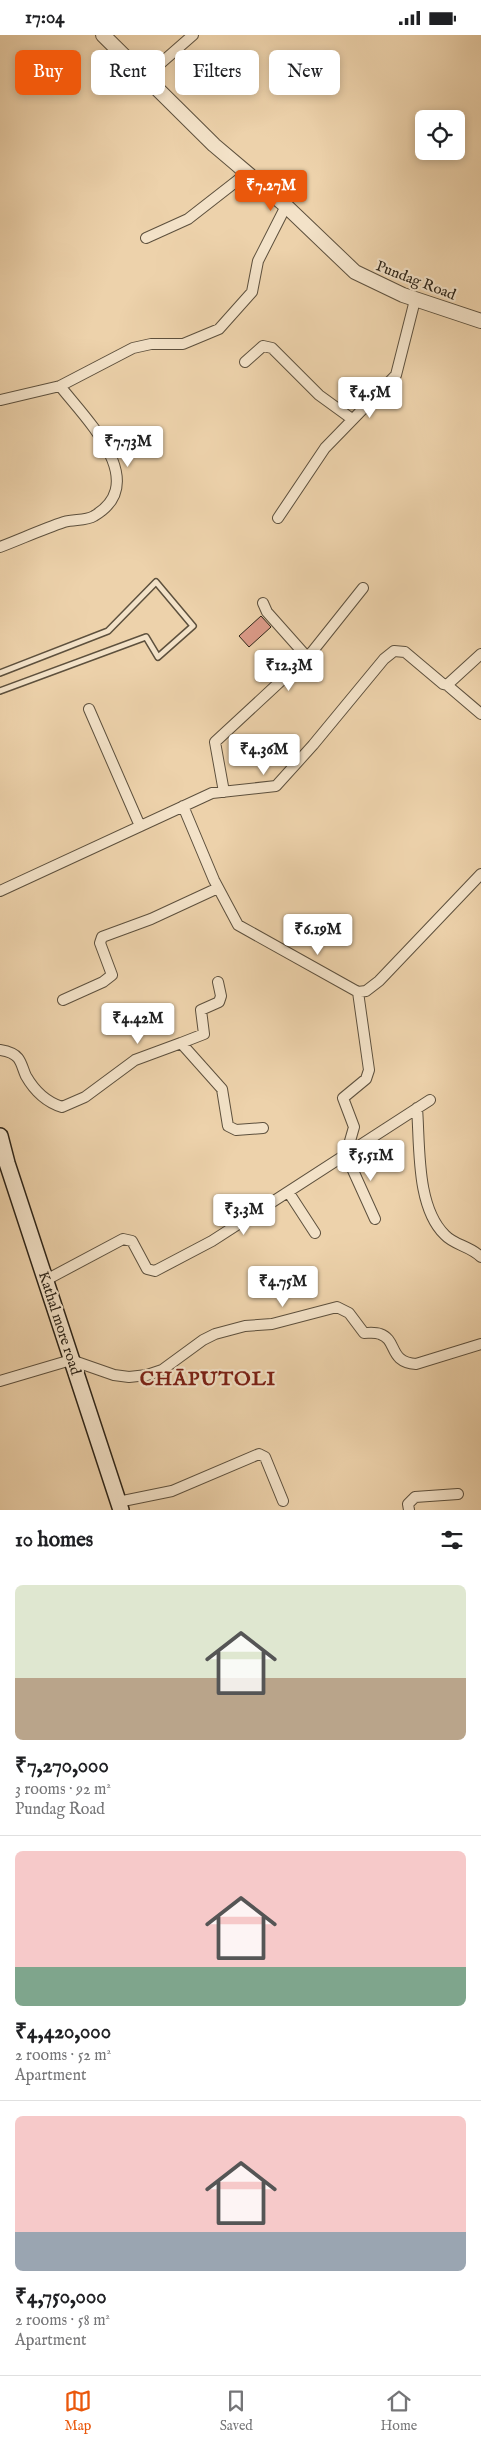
<!DOCTYPE html>
<html lang="en">
<head>
<meta charset="utf-8">
<style>
  :root { --surface:#fff; --page:#f6f6f6; --text:#202124; --muted:#757577; --line:#e0e0e0; --accent:#ea580c }
  body { margin:0; font-family:"IM FELL English",serif; background:var(--page); color:var(--text); height:100vh; display:flex; flex-direction:column; font-size:19px; white-space:nowrap }
  * { box-sizing:border-box; margin:0 }
  p { font-size:16px; color:var(--muted) }
  .icon { flex:none; width:28px; height:28px; fill:none; stroke:currentColor; stroke-width:2; stroke-linecap:round; stroke-linejoin:round }
  .map { position:relative; height:1475px; overflow:hidden }
  .panel { display:flex; flex-direction:column; background:var(--surface); flex:1 }
  .panel>* { flex:none }
  .hud { position:absolute; left:15px; top:15px; width:451px; height:45px; display:flex; gap:10px }
  .fabs { position:absolute; left:415px; top:75px; display:grid; gap:10px }
  .fabs a { display:grid; place-items:center; width:50px; height:50px; border-radius:8px; background:var(--surface); box-shadow:0 2px 8px #0003; font-size:25px }
  .price { position:absolute; translate:-50% -42px; padding:0 11px; border-radius:5px; background:#fff; color:#222; font-size:16px; line-height:32px; filter:drop-shadow(0 1px 2px #0008) }
  .price::after { content:''; position:absolute; left:50%; top:30px; width:15px; height:11px; margin-left:-8px; background:inherit; clip-path:polygon(0 0,100% 0,50% 100%) }
  .price.active { background:var(--accent); color:#fff }
  ul { padding:0; list-style:none }
  li { display:grid; align-content:center; gap:10px; height:265px; padding:0 15px }
  li+li { border-top:1px solid var(--line) }
  li span { display:grid; place-items:center; height:155px; border-radius:8px; color:#555 }
  li>.icon { margin-inline-start:auto }
  span .icon { width:90px; height:90px; fill:#fffc; stroke-width:1 }
  li b { font-size:21px }
  h2 { display:flex; justify-content:space-between; align-items:center; height:60px; padding:0 15px; font-size:21px }
  .pill { padding:0 18px; border-radius:8px; background:var(--surface); box-shadow:0 2px 8px #0003; font-size:18px; line-height:45px }
  .pill.active { background:var(--accent); color:#fff }
  .status { display:flex; justify-content:space-between; align-items:center; height:35px; padding:0 25px; background:var(--surface); direction:ltr }
  .status svg { height:14px; fill:currentColor }
  .dock { display:flex; justify-content:space-around; align-items:center; height:70px; border-top:1px solid var(--line); background:var(--surface); font-size:14px; color:var(--muted) }
  .dock a { display:grid; justify-items:center; gap:2px }
  .dock .active { color:var(--accent) }
  .map>svg:first-child { display:block }
  .building { fill:#dc9b89; stroke:#2d2418 }
  .lines { fill:none; stroke-linecap:round; stroke-linejoin:round }
  .service-casing { stroke:#5d503d; stroke-width:8 }
  .minor-casing { stroke:#5d503d; stroke-width:12 }
  .tertiary-casing { stroke:#5d503d; stroke-width:16 }
  .secondary-casing { stroke:#2d2418; stroke-width:18 }
  .service { stroke:#f3e2c8; stroke-width:5 }
  .minor { stroke:#f3e2c8; stroke-width:10 }
  .tertiary { stroke:#f3e2c8; stroke-width:14 }
  .secondary { stroke:#f3e2c8; stroke-width:15 }
  .labels { text-anchor:middle; stroke-width:4.5; stroke-linejoin:round; paint-order:stroke }
  .street-label { font-size:15px; fill:#2d2418; stroke:#f3e2c8 }
  .district-label { font-size:20px; font-weight:bold; letter-spacing:1px; fill:#7a1f14; stroke:#f3e2c8 }
</style>
</head>
<body>
<div class="status"><b>17:04</b><svg viewBox="0 0 49 12"><path d="M0 12V9h3v3zM5 12V6h3v6zM10 12V3h3v9zM15 12V0h3v12zM26 1h20v11H26zM47 4h2v5h-2z"/></svg></div>
<div class="map">
<svg width="481" height="1475" viewBox="0 0 481 1475">
  <rect width="100%" height="100%" fill="#edd2ab"/>
  <filter id="stains"><feTurbulence type="fractalNoise" baseFrequency=".004" numOctaves="4"/><feColorMatrix values="0 0 0 0 .2 0 0 0 0 .09 0 0 0 0 .02 0 0 0 .5 -.17"/></filter>
  <radialGradient id="worn" r=".72"><stop offset=".6" stop-color="#630" stop-opacity="0"/><stop offset="1" stop-color="#630" stop-opacity=".3"/></radialGradient>
  <path class="building" d="M 261,581 L 271,592 L 249,612 L 239,601 Z"/>
  <g class="lines">
    <defs>
      <path id="service" d="M 0,638 L 108,596 L 156,547 L 193,591 L 158,622 L 146,602 L 0,656"/>
      <path id="minor" d="M 145,42 L 193,0
        M 146,203 L 188,184 L 247,138
        M 245,327 L 263,311 L 272,313 L 319,360 L 352,384
        M 1,365 L 60,351 L 133,313 L 151,309 L 183,309 L 219,294 L 252,257 L 258,226 L 286,171
        M 278,483 L 325,413 L 396,340 L 415,265
        M 0,512 C 21,504 43,494 64,487 C 74,484 86,486 94,481 C 152,447 84,382 60,351
        M 263,568 L 267,577 L 307,622
        M 447,650 L 481,679
        M 89,674 L 140,791
        M 224,757 L 215,707 L 312,617 L 363,553
        M 183,771 L 214,845 L 238,890 L 358,957 L 366,956 L 379,946 L 481,839
        M 0,856 L 212,758 L 276,751 L 313,710 L 384,624 L 394,616 L 405,617 L 443,649 L 447,650 L 481,619
        M 358,957 L 369,1035 L 366,1044 L 343,1063 L 354,1092 L 346,1120 L 375,1184
        M 63,965 L 103,947 L 112,940 L 100,908 L 102,902 L 151,884 L 218,853
        M 181,1008 L 204,999 L 201,975 L 219,967 L 221,961 L 218,947
        M 0,1015 C 6,1016 14,1018 18,1023 C 22,1028 23,1035 26,1041 C 34,1055 46,1067 62,1072 L 85,1062 L 135,1025 L 181,1008 L 222,1054 L 228,1091 L 236,1095 L 263,1093
        M 417,1073 C 420,1111 416,1172 445,1200 C 454,1210 470,1211 481,1222
        M 289,1158 L 315,1198
        M 46,1245 L 123,1204 L 132,1206 L 147,1234 L 155,1236 L 212,1206 L 430,1065
        M 0,1346 L 71,1325 L 114,1340 L 129,1342 L 147,1340 L 162,1335 L 203,1305 L 215,1299 L 245,1291 L 272,1289 L 337,1272 L 349,1278 L 364,1298 C 369,1298 375,1297 380,1299 C 398,1305 388,1327 416,1329 L 481,1309
        M 118,1467 L 172,1456 L 259,1419 L 265,1422 L 283,1466
        M 409,1475 L 408,1469 L 415,1462 L 458,1459"/>
      <path id="tertiary" d="M 103,0 L 214,110 L 286,171 L 355,237 L 403,260 L 481,286"/>
      <path id="secondary" d="M 0,1101 L 7,1128 L 121,1475"/>
    </defs>
    <use href="#service" class="service-casing"/>
    <use href="#minor" class="minor-casing"/>
    <use href="#tertiary" class="tertiary-casing"/>
    <use href="#secondary" class="secondary-casing"/>
    <use href="#service" class="service"/>
    <use href="#minor" class="minor"/>
    <use href="#tertiary" class="tertiary"/>
    <use href="#secondary" class="secondary"/>
  </g>
  <g class="labels">
    <g class="street-label">
      <text transform="translate(416 245) rotate(21)" y="5">Pundag Road</text>
      <text transform="translate(60 1288) rotate(72)" y="5">Kathal more road</text>
    </g>
    <g class="district-label">
      <text x="208" y="1350">CHĀPUTOLI</text>
    </g>
  </g>
  <rect width="100%" height="100%" filter="url(#stains)"/>
  <rect width="100%" height="100%" fill="url(#worn)"/>
</svg>
<div class="fabs">
<a><svg class="icon" aria-label="locate" viewBox="0 0 24 24"><circle cx="12" cy="12" r="6"/><path d="M12 2v4M12 18v4M2 12h4M18 12h4"/></svg></a>
</div>
<b class="price active" style="left:271px;top:177px">₹7.27M</b>
<b class="price" style="left:370px;top:384px">₹4.5M</b>
<b class="price" style="left:128px;top:433px">₹7.73M</b>
<b class="price" style="left:289px;top:657px">₹12.3M</b>
<b class="price" style="left:264px;top:741px">₹4.36M</b>
<b class="price" style="left:318px;top:921px">₹6.19M</b>
<b class="price" style="left:138px;top:1010px">₹4.42M</b>
<b class="price" style="left:371px;top:1147px">₹5.51M</b>
<b class="price" style="left:244px;top:1201px">₹3.3M</b>
<b class="price" style="left:283px;top:1273px">₹4.75M</b>
<div class="hud">
<a class="pill active">Buy</a>
<a class="pill">Rent</a>
<a class="pill">Filters</a>
<a class="pill">New</a>
</div>
</div>
<section class="panel">
<h2>10 homes<svg class="icon" aria-label="filters" viewBox="0 0 24 24"><path d="M4 7h16M4 17h16"/><circle cx="9" cy="7" r="2"/><circle cx="15" cy="17" r="2"/></svg></h2>
<ul>
<li><span style="background:linear-gradient(#dfe7d0 60%,#b9a48a 0)"><svg class="icon" aria-label="home" viewBox="0 0 24 24"><path d="M3 11l9-7 9 7M6 9v11h12V9"/></svg></span><div><b>₹7,270,000</b><p>3 rooms · 92 m²</p><p>Pundag Road</p></div></li>
<li><span style="background:linear-gradient(#f6c9c9 75%,#7fa58c 0)"><svg class="icon" aria-label="home" viewBox="0 0 24 24"><path d="M3 11l9-7 9 7M6 9v11h12V9"/></svg></span><div><b>₹4,420,000</b><p>2 rooms · 52 m²</p><p>Apartment</p></div></li>
<li><span style="background:linear-gradient(#f6c9c9 75%,#9aa5b1 0)"><svg class="icon" aria-label="home" viewBox="0 0 24 24"><path d="M3 11l9-7 9 7M6 9v11h12V9"/></svg></span><div><b>₹4,750,000</b><p>2 rooms · 58 m²</p><p>Apartment</p></div></li>
</ul>
</section>
<nav class="dock">
<a class="active"><svg class="icon" aria-label="map" viewBox="0 0 24 24"><path d="M3 6l6-2 6 2 6-2v14l-6 2-6-2-6 2zM9 4v14M15 6v14"/></svg>Map</a>
<a><svg class="icon" aria-label="saved" viewBox="0 0 24 24"><path d="M7 4h10v16l-5-4-5 4z"/></svg>Saved</a>
<a><svg class="icon" aria-label="home" viewBox="0 0 24 24"><path d="M3 11l9-7 9 7M6 9v11h12V9"/></svg>Home</a>
</nav>
</body>
</html>
